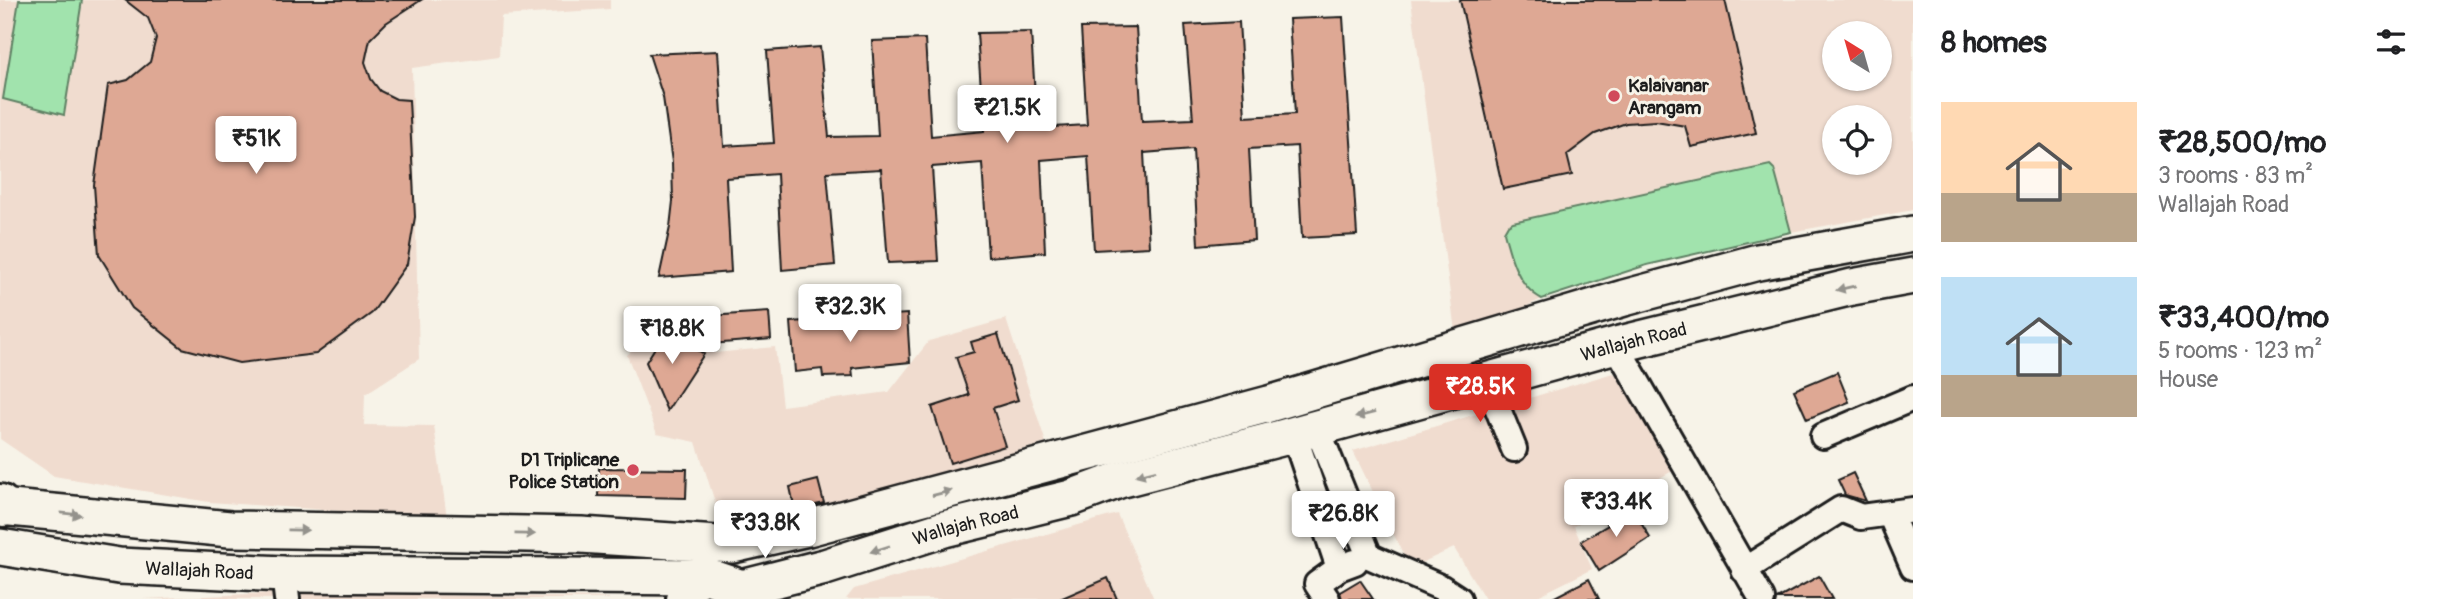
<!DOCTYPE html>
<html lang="en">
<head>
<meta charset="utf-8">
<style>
  :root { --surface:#fff; --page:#f6f6f6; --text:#202124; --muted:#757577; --accent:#d93025 }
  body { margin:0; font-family:Pangolin,sans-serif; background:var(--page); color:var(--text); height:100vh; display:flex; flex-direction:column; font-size:26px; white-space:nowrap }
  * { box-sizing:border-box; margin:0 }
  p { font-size:23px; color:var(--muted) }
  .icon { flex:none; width:38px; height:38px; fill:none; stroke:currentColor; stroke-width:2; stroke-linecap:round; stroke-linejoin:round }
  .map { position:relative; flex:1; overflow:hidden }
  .drawer { display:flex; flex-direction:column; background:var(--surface); width:525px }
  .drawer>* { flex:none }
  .needle { width:46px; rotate:323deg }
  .controls { position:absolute; left:1822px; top:21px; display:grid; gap:14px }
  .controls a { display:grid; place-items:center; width:70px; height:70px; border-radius:50%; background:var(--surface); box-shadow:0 2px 5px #0004; font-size:35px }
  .price { position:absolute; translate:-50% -60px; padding:0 16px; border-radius:7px; background:#fff; color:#222; font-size:23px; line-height:46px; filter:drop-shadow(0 2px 4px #0008) }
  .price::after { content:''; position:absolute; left:50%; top:42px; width:21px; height:16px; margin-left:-10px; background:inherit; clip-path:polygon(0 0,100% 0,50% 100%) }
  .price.current { background:var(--accent); color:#fff }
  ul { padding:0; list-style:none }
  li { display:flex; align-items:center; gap:21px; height:175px; padding:0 28px }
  li span { display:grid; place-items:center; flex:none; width:196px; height:140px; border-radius:0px; color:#555 }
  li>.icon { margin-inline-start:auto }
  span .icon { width:84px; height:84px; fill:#fffc; stroke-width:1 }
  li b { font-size:30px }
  h2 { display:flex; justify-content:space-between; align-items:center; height:84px; padding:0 28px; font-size:30px }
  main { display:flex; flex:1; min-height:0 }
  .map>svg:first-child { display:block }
  .built { fill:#f0dccf; fill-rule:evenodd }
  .green { fill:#a1e3ad; stroke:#5e8064; stroke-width:2 }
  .building { fill:#dea894; stroke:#1c1c1c; stroke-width:2 }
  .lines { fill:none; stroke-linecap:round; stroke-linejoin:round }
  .minor-casing { stroke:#1c1c1c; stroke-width:30 }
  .secondary-casing { stroke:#1c1c1c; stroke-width:40 }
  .primary-casing { stroke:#1c1c1c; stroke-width:44 }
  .minor { stroke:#f7f3e8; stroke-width:24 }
  .secondary { stroke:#f7f3e8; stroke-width:35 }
  .primary { stroke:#f7f3e8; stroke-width:38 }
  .oneway { fill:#94928c }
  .poi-dot { fill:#d1495b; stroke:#f7f3e8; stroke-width:2.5 }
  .labels { text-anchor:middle; stroke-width:6; stroke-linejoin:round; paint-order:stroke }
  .poi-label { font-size:19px; font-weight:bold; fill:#1c1c1c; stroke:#f7f3e8; text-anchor:start }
  .street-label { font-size:19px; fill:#1c1c1c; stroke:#f7f3e8 }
</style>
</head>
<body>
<main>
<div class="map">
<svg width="1913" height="599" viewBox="0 0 1913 599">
  <rect width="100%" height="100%" fill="#f7f3e8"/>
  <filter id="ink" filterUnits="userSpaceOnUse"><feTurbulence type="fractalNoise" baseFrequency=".0143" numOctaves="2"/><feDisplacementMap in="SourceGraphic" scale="14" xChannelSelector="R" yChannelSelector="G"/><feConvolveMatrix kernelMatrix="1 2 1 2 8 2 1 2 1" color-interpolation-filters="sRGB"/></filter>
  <g filter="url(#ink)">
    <path class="built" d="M 0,0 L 610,0 L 610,9 L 501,16 L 499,56 L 412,68 L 419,359 L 365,394 L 364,425 L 434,426 L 447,518 L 209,502 L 54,476 L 0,439 Z
      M 1411,0 L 1913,0 L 1913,210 L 1791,232 L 1647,265 L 1542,299 L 1456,339 ZM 1834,33 L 1880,33 L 1880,79 L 1834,79 ZM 1834,117 L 1880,117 L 1880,163 L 1834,163 Z
      M 671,315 L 715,353 L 775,347 L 782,406 L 889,392 L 929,341 L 1006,319 L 1046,443 L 793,515 L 719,515 L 696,442 L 657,434 L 627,355 Z
      M 1613,373 L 1632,387 L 1683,465 L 1574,526 L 1592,569 L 1532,599 L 1485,599 L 1454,548 L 1410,568 L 1353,451 Z
      M 1117,514 L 1154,599 L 846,599 L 854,589 Z
      M 271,593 L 272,599 L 142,599 Z
      M 302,593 L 609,598 L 609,599 L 302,599 Z"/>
    <path class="green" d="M 19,0 L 82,0 L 64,115 L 3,99 Z
      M 1770,165 L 1774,169 L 1791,232 L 1647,265 L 1542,299 C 1518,287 1510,256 1504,232 L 1508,225 L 1513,222 Z"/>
    <path class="building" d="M 125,0 L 421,0 L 386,23 L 370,39 L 365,62 L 371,79 L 380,91 L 396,99 L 409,100 L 415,217 L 407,264 L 372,313 L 316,354 L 239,363 L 182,348 L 132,308 L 99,255 L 94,185 L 108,85 L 128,80 L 150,62 L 156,38 L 148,18 Z
      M 1460,0 L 1725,0 L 1756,133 L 1691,147 L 1685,126 L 1656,121 L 1626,123 L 1595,134 L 1567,155 L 1572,175 L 1503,189 Z
      M 1343,17 L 1357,235 L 1302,238 L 1297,146 L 1249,149 L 1254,240 L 1198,245 L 1193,149 L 1144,153 L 1149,247 L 1094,250 L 1088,156 L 1041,160 L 1045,252 L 988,257 L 982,163 L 932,167 L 938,261 L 888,263 L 881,169 L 827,172 L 835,265 L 782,270 L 777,174 L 726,178 L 731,272 L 659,278 L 670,227 L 673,201 L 672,162 L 663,97 L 649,54 L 718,51 L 724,146 L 774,143 L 767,51 L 820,47 L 829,137 L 878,136 L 872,41 L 925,39 L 931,136 L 984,131 L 977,33 L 1031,32 L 1037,128 L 1087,125 L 1081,28 L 1136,27 L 1142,121 L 1193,119 L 1185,25 L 1239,22 L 1245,117 L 1295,114 L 1289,19 Z
      M 769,312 L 771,339 L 711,344 L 709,316 Z
      M 907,314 L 910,362 L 852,368 L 853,376 L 823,377 L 822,369 L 795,372 L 791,322 Z
      M 666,330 L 704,354 L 667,411 L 646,362 Z
      M 998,334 L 1018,400 L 993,408 L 1005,446 L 950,463 L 932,407 L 969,395 L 956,357 L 974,352 L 971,342 Z
      M 1837,372 L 1849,402 L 1807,419 L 1794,390 Z
      M 599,468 L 687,469 L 686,498 L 598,496 Z
      M 1853,473 L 1866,501 L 1845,495 L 1838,480 Z
      M 818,480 L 824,503 L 795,510 L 790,487 Z
      M 1631,506 L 1650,538 L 1599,571 L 1581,541 L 1608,525 L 1606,521 Z
      M 1819,576 L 1832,599 L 1777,599 Z
      M 1108,578 L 1117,599 L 1060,599 Z
      M 1589,579 L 1599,599 L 1551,599 Z
      M 1360,580 L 1373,599 L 1342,599 L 1340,592 Z"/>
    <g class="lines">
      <defs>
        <path id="minor" d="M 1616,345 L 1762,599
          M 1487,382 L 1514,449
          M 1317,428 L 1369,556 L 1442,588 L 1459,599
          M 1294,434 L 1339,568
          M 1823,436 L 1913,398
          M 1890,514 L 1913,567
          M 1744,570 L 1841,509 L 1861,517 L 1913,510
          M 284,574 L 287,599
          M 679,599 L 710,577
          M 1327,599 L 1317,584 L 1339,568 L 1355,562"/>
        <g id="secondary">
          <path d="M 0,507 L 230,529 L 581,535 L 733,545 L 808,528 L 1269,404 L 1624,298 L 1758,262 L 1913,234"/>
          <path id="s1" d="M 0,547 L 119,566 L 284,574 L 710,577 L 742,588 L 825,567 L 944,529 L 1071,498 L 1119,480 L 1281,438 L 1616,345 L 1852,287 L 1913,276"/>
        </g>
        <path id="primary" d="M 0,504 L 3,507"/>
      </defs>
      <use href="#minor" class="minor-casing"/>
      <use href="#secondary" class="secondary-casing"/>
      <use href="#primary" class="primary-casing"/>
      <use href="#minor" class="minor"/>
      <use href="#secondary" class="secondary"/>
      <use href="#primary" class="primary"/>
    </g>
    <defs><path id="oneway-solid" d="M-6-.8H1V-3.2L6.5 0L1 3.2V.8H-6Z" transform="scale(1.75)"/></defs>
    <g class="oneway">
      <use href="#oneway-solid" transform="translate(1846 288) rotate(167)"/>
      <use href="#oneway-solid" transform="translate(1365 415) rotate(165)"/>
      <use href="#oneway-solid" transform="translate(1146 473) rotate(165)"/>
      <use href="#oneway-solid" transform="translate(942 493) rotate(-15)"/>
      <use href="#oneway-solid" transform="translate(71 514) rotate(6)"/>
      <use href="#oneway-solid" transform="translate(298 530) rotate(1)"/>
      <use href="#oneway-solid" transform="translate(525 534) rotate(1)"/>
      <use href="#oneway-solid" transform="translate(880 549) rotate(162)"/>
    </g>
  </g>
  <g class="poi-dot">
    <circle cx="1614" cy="96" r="7"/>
    <circle cx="633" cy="470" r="7"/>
  </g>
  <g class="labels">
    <g class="poi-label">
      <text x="1628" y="92">Kalaivanar<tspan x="1628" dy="22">Arangam</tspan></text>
      <text x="619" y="466" text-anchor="end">D1 Triplicane<tspan x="619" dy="22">Police Station</tspan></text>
    </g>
    <g class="street-label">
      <text dy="7" stroke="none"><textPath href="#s1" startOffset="1671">Wallajah Road</textPath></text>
      <text dy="7" stroke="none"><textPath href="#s1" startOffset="978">Wallajah Road</textPath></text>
      <text dy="7" stroke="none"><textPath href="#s1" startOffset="201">Wallajah Road</textPath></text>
    </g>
  </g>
</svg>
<div class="controls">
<a><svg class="needle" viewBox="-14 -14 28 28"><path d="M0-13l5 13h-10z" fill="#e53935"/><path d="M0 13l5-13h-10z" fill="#757577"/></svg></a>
<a><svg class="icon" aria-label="locate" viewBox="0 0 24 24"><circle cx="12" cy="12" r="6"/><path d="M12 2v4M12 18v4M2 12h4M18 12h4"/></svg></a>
</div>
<b class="price" style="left:1007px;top:145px">₹21.5K</b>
<b class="price" style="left:256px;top:176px">₹51K</b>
<b class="price" style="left:850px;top:344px">₹32.3K</b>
<b class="price" style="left:672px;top:366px">₹18.8K</b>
<b class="price current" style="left:1480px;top:424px">₹28.5K</b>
<b class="price" style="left:1616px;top:539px">₹33.4K</b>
<b class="price" style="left:1343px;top:551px">₹26.8K</b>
<b class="price" style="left:765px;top:560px">₹33.8K</b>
</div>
<section class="drawer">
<h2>8 homes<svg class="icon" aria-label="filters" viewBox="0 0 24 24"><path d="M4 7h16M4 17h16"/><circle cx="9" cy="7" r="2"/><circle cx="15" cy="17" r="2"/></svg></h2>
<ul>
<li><span style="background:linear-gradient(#ffd9b3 65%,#b9a48a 0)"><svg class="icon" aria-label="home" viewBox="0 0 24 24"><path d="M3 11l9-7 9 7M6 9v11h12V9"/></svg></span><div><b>₹28,500/mo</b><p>3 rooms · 83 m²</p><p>Wallajah Road</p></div></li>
<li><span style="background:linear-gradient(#bfe0f5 70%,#b9a48a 0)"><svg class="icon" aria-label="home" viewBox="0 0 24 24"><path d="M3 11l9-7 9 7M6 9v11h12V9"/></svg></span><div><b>₹33,400/mo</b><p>5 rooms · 123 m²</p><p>House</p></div></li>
</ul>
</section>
</main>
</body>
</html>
